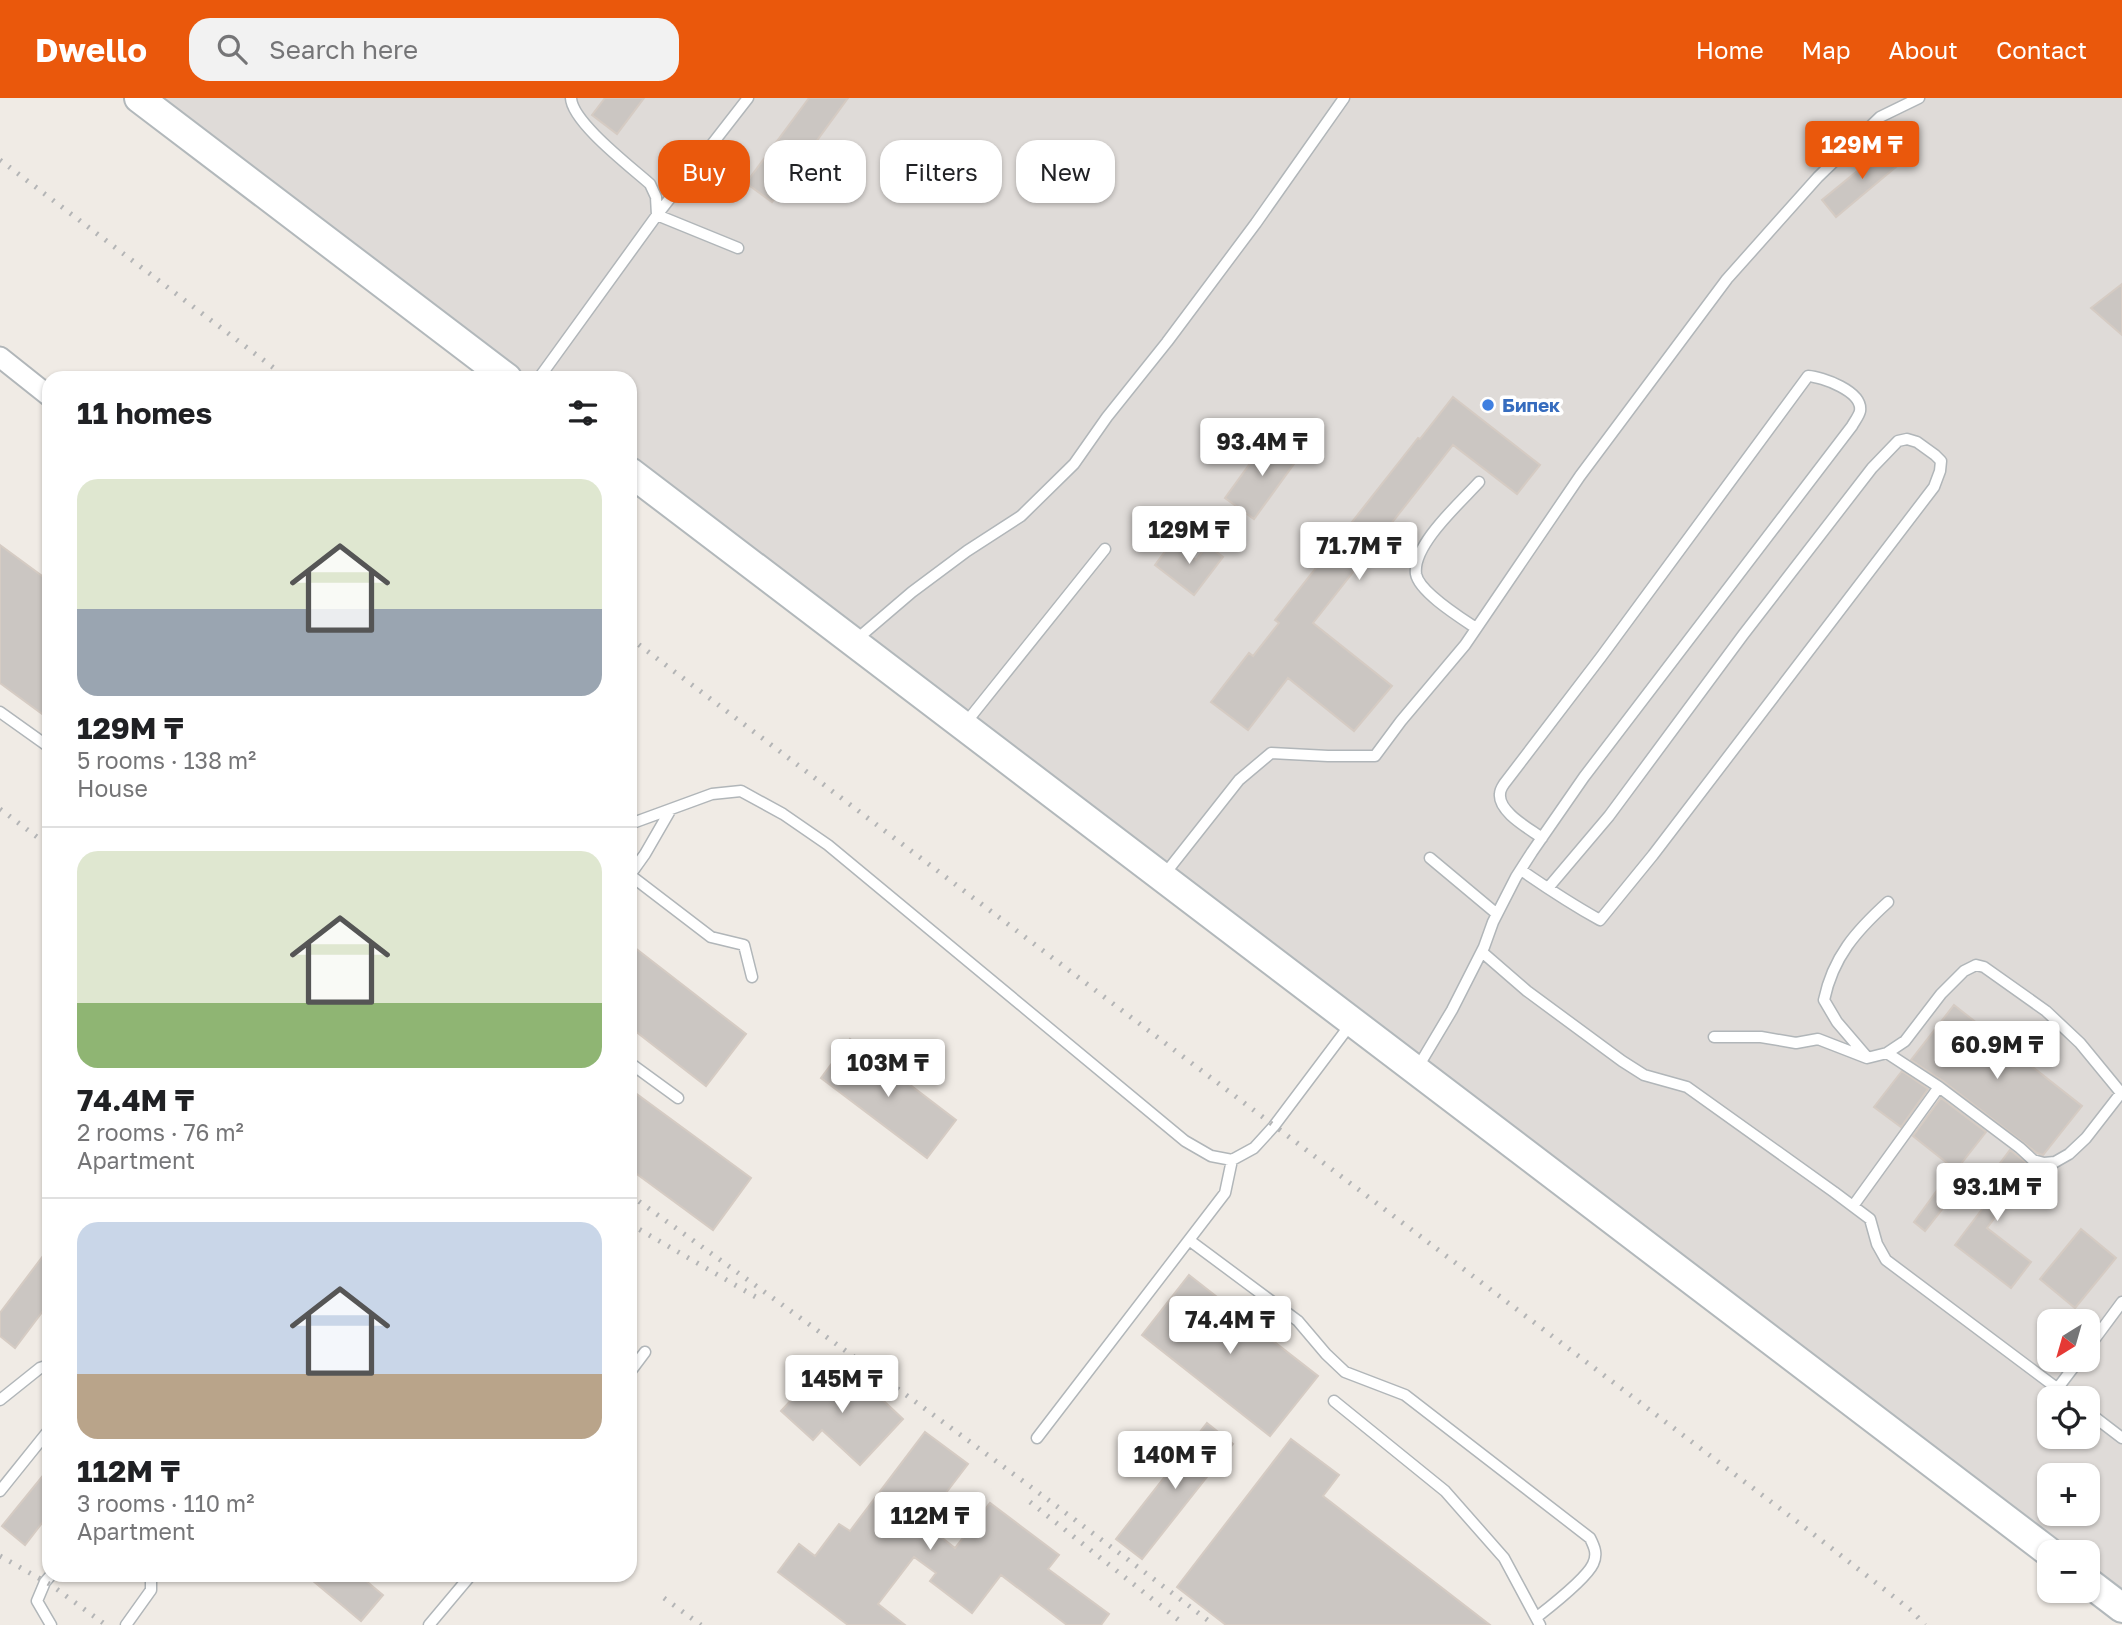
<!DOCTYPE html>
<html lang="en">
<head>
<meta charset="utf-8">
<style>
  :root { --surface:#fff; --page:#f2f2f2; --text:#202124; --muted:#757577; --line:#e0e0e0; --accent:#ea580c }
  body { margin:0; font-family:"Golos Text",sans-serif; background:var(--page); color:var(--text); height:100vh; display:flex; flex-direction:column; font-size:26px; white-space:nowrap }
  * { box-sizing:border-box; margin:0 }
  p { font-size:23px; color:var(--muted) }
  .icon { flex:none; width:38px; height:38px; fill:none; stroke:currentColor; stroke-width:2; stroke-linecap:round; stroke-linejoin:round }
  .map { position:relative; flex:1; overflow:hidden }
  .side { position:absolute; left:42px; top:273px; width:595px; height:1211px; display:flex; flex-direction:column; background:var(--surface); border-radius:21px; box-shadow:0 2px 5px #0004 }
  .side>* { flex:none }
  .hud { position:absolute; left:658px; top:42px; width:665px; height:63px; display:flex; gap:14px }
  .needle { width:46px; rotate:217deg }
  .controls { position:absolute; left:2037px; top:1211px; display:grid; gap:14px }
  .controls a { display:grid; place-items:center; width:63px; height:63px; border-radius:14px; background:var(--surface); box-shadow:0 2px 5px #0004; font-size:35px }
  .price { position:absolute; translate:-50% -60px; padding:0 16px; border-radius:7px; background:#fff; color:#222; font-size:23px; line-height:46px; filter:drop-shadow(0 2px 4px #0008) }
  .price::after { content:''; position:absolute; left:50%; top:42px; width:21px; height:16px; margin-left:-10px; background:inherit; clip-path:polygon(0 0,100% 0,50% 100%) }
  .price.active { background:var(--accent); color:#fff }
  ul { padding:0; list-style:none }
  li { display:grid; align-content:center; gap:14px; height:371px; padding:0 35px }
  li+li { border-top:2px solid var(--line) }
  li span { display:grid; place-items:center; height:217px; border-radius:21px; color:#555 }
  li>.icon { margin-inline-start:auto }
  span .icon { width:126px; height:126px; fill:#fffc; stroke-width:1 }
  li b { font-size:30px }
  h2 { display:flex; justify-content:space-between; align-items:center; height:84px; padding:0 35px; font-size:30px }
  .tag { padding:0 24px; border-radius:21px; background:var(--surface); box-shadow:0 2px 5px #0004; font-size:24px; line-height:63px }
  .tag.active { background:var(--accent); color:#fff }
  header { display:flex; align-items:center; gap:42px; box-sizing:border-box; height:98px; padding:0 35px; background:var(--accent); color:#fff }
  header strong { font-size:33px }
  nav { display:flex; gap:38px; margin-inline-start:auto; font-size:24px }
  .search { width:490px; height:63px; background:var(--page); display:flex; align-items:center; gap:18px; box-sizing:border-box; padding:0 24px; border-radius:21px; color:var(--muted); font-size:26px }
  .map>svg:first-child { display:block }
  .industrial { fill:#dfdbd8; fill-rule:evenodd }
  .building { fill:#cbc6c2; stroke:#d5cbc3; stroke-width:2 }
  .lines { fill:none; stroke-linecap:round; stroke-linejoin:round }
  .service-casing { stroke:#b1b6b9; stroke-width:13 }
  .minor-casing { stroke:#b1b6b9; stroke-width:23 }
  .secondary-casing { stroke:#b2b8bb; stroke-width:32 }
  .service { stroke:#fff; stroke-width:10 }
  .minor { stroke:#fff; stroke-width:19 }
  .secondary { stroke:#fff; stroke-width:28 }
  .rail { stroke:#b4b5b6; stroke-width:5; stroke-dasharray:2 9; stroke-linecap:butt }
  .shop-dot { fill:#3f7fe0; stroke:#fff; stroke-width:2.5 }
  .labels { text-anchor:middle; stroke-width:7; stroke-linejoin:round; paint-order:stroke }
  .shop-label { font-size:19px; font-weight:bold; fill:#366cbe; stroke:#fff; text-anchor:start }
</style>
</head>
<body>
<header>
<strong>Dwello</strong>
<div class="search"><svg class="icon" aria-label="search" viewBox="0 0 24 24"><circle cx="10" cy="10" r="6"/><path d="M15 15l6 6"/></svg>Search here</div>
<nav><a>Home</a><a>Map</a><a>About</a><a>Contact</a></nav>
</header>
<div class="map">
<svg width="2122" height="1527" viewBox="0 0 2122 1527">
  <rect width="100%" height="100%" fill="#f0ebe5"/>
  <path class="industrial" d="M 138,0 L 2122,0 L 2122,1510 L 2088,1484 L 2088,1454 L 2049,1455 L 630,374 L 630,280 L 506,280 ZM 2049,1223 L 2088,1223 L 2088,1262 L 2049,1262 ZM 2049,1300 L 2088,1300 L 2088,1339 L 2049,1339 ZM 2049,1377 L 2088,1377 L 2088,1416 L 2049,1416 Z"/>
  <path class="building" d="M 605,0 L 644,0 L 617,36 L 592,17 Z
    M 809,0 L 848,0 L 772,104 L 746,85 Z
    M 1888,48 L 1902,64 L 1836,119 L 1822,102 Z
    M 2122,186 L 2122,237 L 2091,210 Z
    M 1453,299 L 1540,367 L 1517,396 L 1453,347 L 1313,525 L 1392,588 L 1354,633 L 1288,580 L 1248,632 L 1211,604 L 1249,555 L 1253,558 L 1279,525 L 1275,522 L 1418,340 L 1420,341 Z
    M 1270,338 L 1299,359 L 1254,421 L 1225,400 Z
    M 1172,444 L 1196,462 L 1207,447 L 1223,459 L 1194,497 L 1155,467 Z
    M 0,447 L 49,483 L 49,621 L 0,585 Z
    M 630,846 L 746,936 L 706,988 L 630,929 Z
    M 1954,907 L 2082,1008 L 2043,1057 L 2037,1055 L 1943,983 L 1911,962 Z
    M 850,941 L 956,1022 L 927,1060 L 821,980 Z
    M 1902,973 L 1928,991 L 1901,1029 L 1874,1009 Z
    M 630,991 L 751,1080 L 713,1132 L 630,1071 Z
    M 1941,1000 L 1986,1034 L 1956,1072 L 1913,1038 Z
    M 2010,1052 L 2033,1070 L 1987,1130 L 2031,1164 L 2011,1190 L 1955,1147 L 1989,1102 L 1979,1093 Z
    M 1949,1076 L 1962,1086 L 1925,1133 L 1914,1124 Z
    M 2081,1131 L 2116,1160 L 2075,1210 L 2040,1181 Z
    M 49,1150 L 49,1205 L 15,1250 L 0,1238 L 0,1215 Z
    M 1189,1177 L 1318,1278 L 1270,1338 L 1142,1237 Z
    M 824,1267 L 862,1302 L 871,1291 L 903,1321 L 860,1367 L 822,1332 L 813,1342 L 781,1313 Z
    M 1207,1325 L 1233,1346 L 1142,1461 L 1116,1441 Z
    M 925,1334 L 968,1366 L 923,1425 L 955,1450 L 990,1405 L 1059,1457 L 1048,1471 L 1109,1516 L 1101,1527 L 1067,1527 L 1001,1477 L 972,1515 L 930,1483 L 936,1475 L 914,1459 L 878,1506 L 905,1527 L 848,1527 L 778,1474 L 799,1446 L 815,1458 L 839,1426 L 850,1433 Z
    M 1291,1341 L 1339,1377 L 1323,1398 L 1490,1527 L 1226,1527 L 1177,1489 Z
    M 49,1370 L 49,1416 L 25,1447 L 2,1428 Z
    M 306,1477 L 359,1477 L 383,1497 L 361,1523 Z"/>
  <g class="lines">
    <defs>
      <path id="service" d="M 571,0 C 572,24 631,69 650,86 L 656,99 L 657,117 L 748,0
        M 539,280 L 657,117 L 738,150
        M 1476,530 C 1461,520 1419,494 1416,476 C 1412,447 1461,404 1479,384
        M 857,541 L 912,494 L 967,453 L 1021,418 L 1074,366 L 1107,319 L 1167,244 L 1256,125 L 1344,0
        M 0,614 L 49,649
        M 964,627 L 1105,451
        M 630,726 L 712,696 L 741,693 L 783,716 L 828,747 L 1185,1043 L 1211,1058 L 1232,1062 L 1254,1050 L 1274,1028 L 1350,927
        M 1430,760 L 1497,816
        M 1521,772 C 1547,790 1573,807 1600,822 L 1653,757 L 1934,389 L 1940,373 L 1941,363 L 1935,357 L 1917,344 L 1907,341 L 1898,343 L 1872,370 L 1743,537 L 1609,718 L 1548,790
        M 630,777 L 711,839 L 744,847 L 752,879
        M 630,777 L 645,756 L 671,711
        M 1164,777 L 1239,682 L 1271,655 L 1328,658 L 1375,658 L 1401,623 L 1465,547 L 1580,378 L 1727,181 L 1818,79 L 1880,19 L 1919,0
        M 1482,854 L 1527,893 L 1622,963 L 1644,977 L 1687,989 L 1834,1094 L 1870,1121 L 1877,1146 L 1886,1162 L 2070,1300
        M 1714,939 L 1761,939 L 1796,945 L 1818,941 L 1867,960 L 1887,955 L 1905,943 L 1941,896 L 1964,873 L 1976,867 L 1984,869 L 2046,913 L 2080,945 L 2122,996
        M 1887,955 L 1939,989 L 2020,1050 L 2033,1062 L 2044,1065 L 2055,1064 L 2069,1056 L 2086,1040 L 2121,995
        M 1867,959 L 1837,924 L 1824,902 C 1833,859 1856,833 1888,804
        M 630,965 L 678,1000
        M 1418,969 L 1452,912 L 1484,849 L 1493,824 L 1516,779 L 1532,754 L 1584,679 L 1852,328 C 1854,324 1859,318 1860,313 C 1863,293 1822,279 1808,278 L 1601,559 L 1504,686 C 1502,689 1500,692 1500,696 C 1498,714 1530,731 1542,740
        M 1853,1108 L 1939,989
        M 1189,1142 L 1298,1223 L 1326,1256 L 1345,1274 L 1405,1297 L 1590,1440 C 1594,1448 1598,1456 1593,1466 C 1586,1481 1551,1508 1537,1519
        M 2088,1250 L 2122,1204
        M 630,1274 L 645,1254
        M 2057,1291 L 2079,1262
        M 0,1302 L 40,1270 L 49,1267
        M 1334,1303 L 1445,1393 L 1504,1460 L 1540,1527
        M 2088,1314 L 2122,1340
        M 1037,1340 L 1225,1095 L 1232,1062
        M 0,1393 L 49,1332
        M 51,1477 L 45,1484 L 37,1503 L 51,1527
        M 126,1527 L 151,1492 L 151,1479 L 149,1477
        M 429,1527 L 471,1477"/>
      <path id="minor" d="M 0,259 L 49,298"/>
      <path id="secondary" d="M 139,0 L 507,280
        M 630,374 L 2049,1454
        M 2088,1484 L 2122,1510"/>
    </defs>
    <use href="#service" class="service-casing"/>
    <use href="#minor" class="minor-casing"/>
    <use href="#secondary" class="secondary-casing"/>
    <use href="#service" class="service"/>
    <use href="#minor" class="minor"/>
    <use href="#secondary" class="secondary"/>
    <path class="rail" d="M 0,62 L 287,280
      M 630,540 L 1803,1428 L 1912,1513 L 1925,1527
      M 0,711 L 49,748
      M 630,1097 C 826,1238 1022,1380 1214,1527
      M 630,1126 L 761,1202
      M 1030,1404 L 1185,1527
      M 0,1458 L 51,1487 L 106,1527
      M 664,1500 L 701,1527"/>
  </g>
  <circle class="shop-dot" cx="1488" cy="307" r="7"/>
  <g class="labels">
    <g class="shop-label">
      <text x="1502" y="314">Бипек</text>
    </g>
  </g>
</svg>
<div class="controls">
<a><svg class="needle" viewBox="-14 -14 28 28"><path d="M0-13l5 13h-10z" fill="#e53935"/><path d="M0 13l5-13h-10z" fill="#757577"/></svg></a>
<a><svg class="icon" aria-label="locate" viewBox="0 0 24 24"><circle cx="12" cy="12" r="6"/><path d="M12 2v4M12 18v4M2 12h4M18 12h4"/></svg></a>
<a>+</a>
<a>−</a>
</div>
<b class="price active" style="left:1862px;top:83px">129M ₸</b>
<b class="price" style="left:1262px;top:380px">93.4M ₸</b>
<b class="price" style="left:1189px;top:468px">129M ₸</b>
<b class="price" style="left:1359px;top:484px">71.7M ₸</b>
<b class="price" style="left:1997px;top:983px">60.9M ₸</b>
<b class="price" style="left:888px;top:1001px">103M ₸</b>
<b class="price" style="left:1997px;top:1125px">93.1M ₸</b>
<b class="price" style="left:1230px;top:1258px">74.4M ₸</b>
<b class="price" style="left:842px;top:1317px">145M ₸</b>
<b class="price" style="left:1175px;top:1393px">140M ₸</b>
<b class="price" style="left:930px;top:1454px">112M ₸</b>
<div class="hud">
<a class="tag active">Buy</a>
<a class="tag">Rent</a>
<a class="tag">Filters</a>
<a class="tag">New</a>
</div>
<section class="side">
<h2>11 homes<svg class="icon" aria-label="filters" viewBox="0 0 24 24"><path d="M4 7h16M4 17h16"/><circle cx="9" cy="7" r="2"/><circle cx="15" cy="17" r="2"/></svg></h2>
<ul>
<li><span style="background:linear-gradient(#dfe7d0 60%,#9aa5b1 0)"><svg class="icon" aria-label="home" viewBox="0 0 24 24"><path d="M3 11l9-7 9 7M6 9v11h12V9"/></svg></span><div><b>129M ₸</b><p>5 rooms · 138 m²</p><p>House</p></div></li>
<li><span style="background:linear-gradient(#dfe7d0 70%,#8fb573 0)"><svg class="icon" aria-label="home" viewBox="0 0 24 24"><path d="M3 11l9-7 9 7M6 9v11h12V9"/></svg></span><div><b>74.4M ₸</b><p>2 rooms · 76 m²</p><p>Apartment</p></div></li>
<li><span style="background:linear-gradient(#c9d6e8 70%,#b9a48a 0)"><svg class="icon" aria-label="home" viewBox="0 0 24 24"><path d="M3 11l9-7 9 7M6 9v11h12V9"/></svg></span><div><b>112M ₸</b><p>3 rooms · 110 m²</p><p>Apartment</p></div></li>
</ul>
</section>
</div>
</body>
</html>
